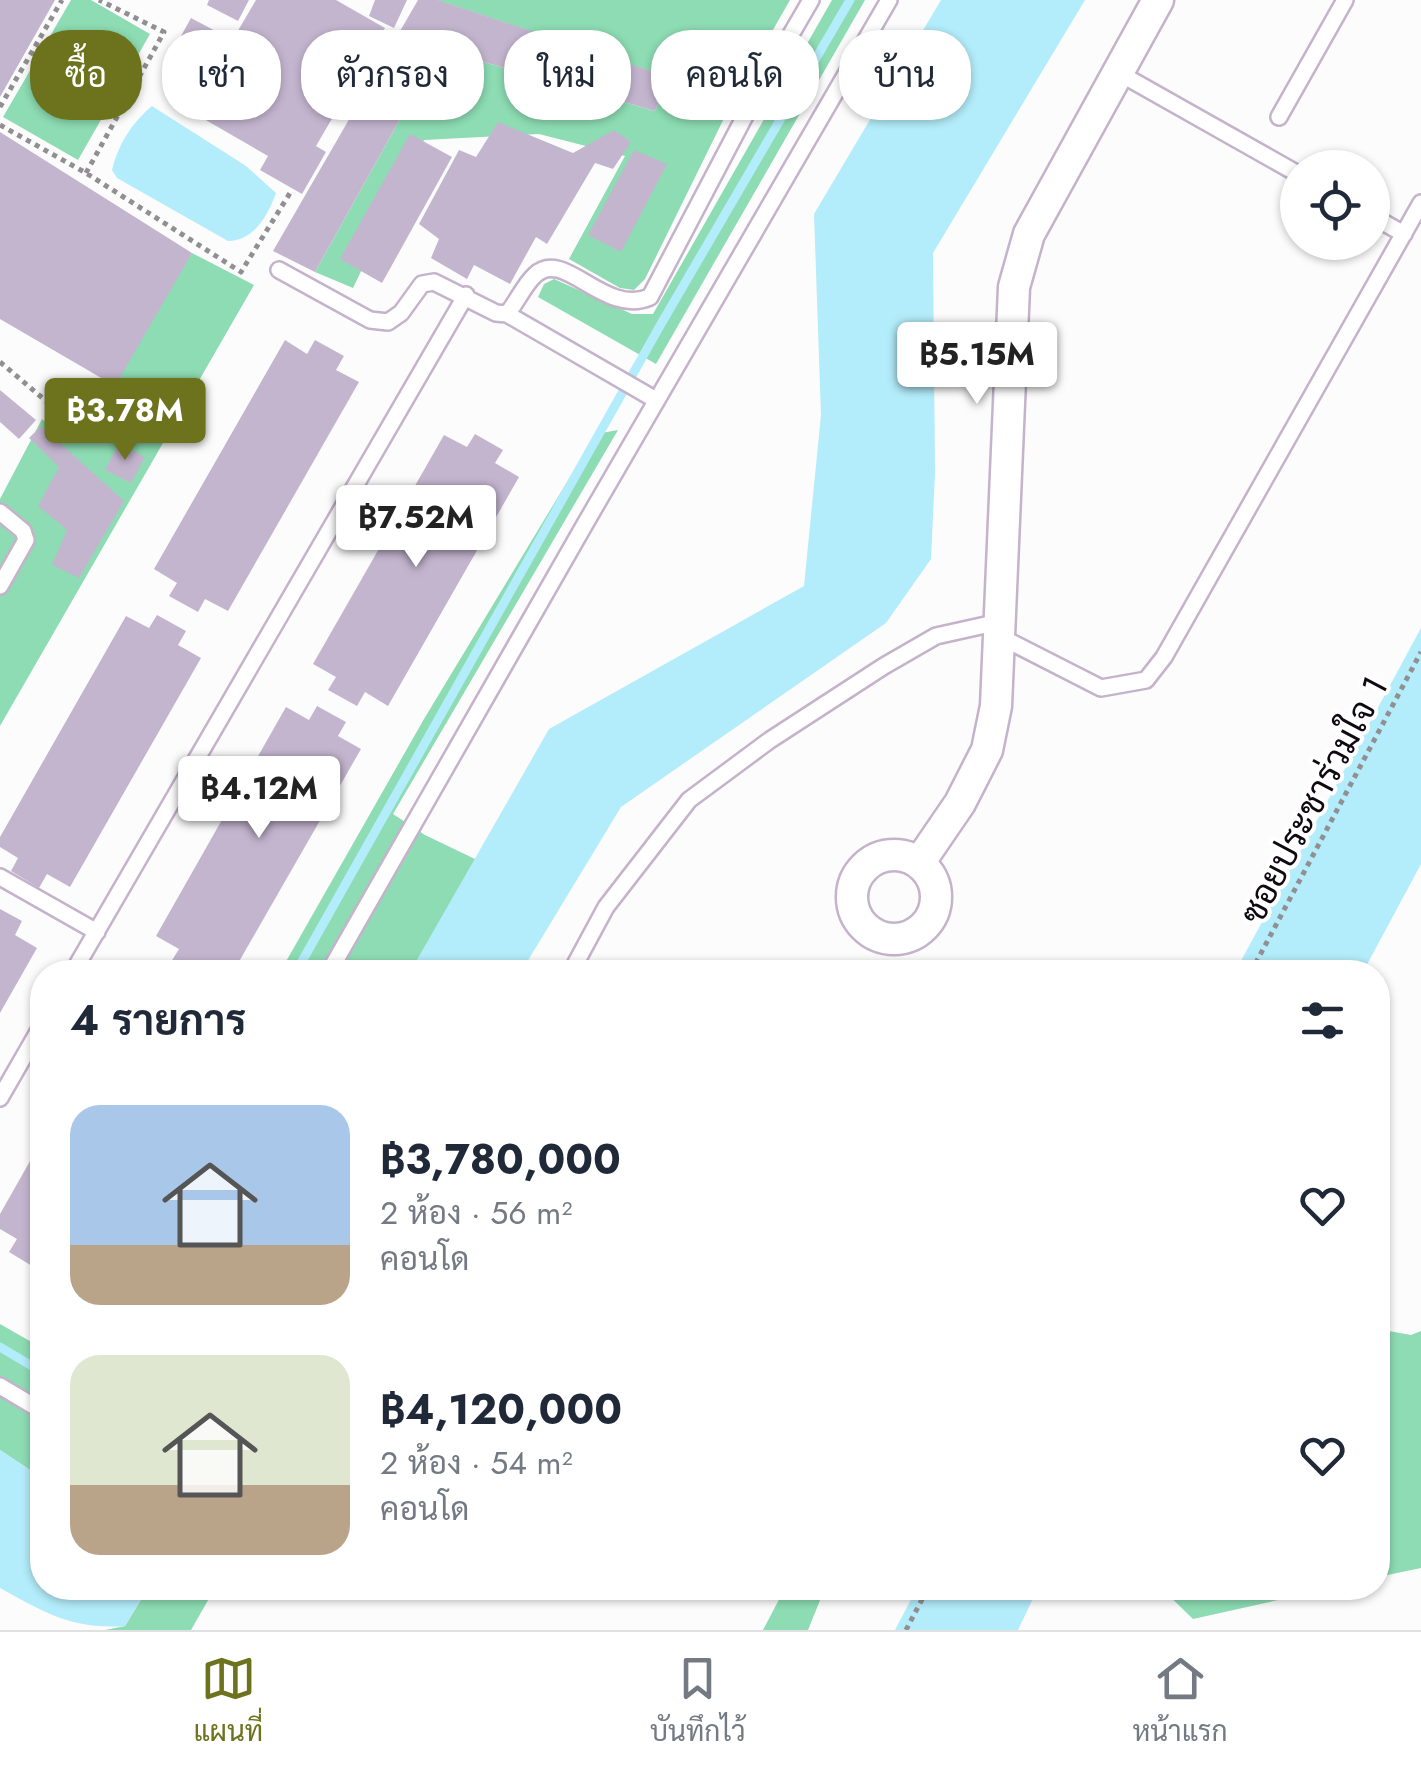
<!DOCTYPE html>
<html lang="th">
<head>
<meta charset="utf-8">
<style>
  :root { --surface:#fff; --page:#f2f2f3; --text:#1f2937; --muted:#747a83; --line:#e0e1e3; --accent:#6c731c }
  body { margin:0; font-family:Jost,Sarabun,sans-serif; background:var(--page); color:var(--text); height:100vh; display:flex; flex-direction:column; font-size:38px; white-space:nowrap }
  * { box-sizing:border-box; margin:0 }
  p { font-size:32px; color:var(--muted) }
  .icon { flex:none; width:55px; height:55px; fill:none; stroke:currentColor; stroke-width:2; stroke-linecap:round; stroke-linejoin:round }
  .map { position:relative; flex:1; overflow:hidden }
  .panel { position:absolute; left:30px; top:960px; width:1360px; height:640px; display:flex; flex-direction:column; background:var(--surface); border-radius:40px; box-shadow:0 2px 8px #0004 }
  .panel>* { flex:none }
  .hud { position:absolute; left:30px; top:30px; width:1362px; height:90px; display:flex; gap:20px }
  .buttons { position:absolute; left:1280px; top:150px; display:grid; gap:20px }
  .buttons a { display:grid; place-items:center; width:110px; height:110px; border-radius:50%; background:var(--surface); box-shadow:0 2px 8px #0004; font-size:50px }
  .price { position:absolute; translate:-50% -85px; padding:0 22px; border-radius:10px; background:#fff; color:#222; font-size:32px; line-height:65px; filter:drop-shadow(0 2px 5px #0008) }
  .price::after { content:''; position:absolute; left:50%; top:60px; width:30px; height:22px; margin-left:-15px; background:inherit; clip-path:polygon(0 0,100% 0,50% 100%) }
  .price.selected { background:var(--accent); color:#fff }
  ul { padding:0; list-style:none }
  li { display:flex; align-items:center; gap:30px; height:250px; padding:0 40px }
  li span { display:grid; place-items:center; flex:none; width:280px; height:200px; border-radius:30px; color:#555 }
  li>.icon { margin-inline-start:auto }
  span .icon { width:120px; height:120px; fill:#fffc; stroke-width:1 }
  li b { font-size:42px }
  h2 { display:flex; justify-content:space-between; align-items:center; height:120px; padding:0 40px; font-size:42px }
  .tag { padding:0 35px; border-radius:40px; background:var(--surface); box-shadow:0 2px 8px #0004; font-size:35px; line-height:90px }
  .tag.selected { background:var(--accent); color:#fff }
  .tab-bar { display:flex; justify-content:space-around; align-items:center; height:140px; border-top:2px solid var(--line); background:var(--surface); font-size:28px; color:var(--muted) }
  .tab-bar a { display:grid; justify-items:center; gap:5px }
  .tab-bar .selected { color:var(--accent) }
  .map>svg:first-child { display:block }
  .green { fill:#8ddcb3 }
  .water { fill:#b3ecfa }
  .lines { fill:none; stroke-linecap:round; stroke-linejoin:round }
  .stream { stroke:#b3ecfa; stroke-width:9 }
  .building { fill:#c4b5cf }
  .service-casing { stroke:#c5b2cb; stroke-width:20 }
  .minor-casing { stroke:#c5b2cb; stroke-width:35 }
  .path { stroke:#928f93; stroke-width:5; stroke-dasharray:5 5; stroke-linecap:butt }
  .service { stroke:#fff; stroke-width:15 }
  .minor { stroke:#fff; stroke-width:30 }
  .labels { text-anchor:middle; stroke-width:8; stroke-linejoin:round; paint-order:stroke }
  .street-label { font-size:35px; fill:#0f0911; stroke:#fff }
</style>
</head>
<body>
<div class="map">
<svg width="1421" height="1630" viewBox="0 0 1421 1630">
  <rect width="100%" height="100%" fill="#fcfcfc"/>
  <path class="green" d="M 71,0 L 91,0 L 150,34 L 78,160 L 3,117 Z
    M 437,0 L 790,0 L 734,98 L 645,279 L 634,290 L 620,288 L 569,259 L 625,156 L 539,134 L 424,140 L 353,288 L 315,272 L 439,49 L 655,111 L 668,77 Z
    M 832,0 L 865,0 L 656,364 L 538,297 L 544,284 L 554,279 L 632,314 L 653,314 Z
    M 192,253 L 254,285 L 0,726 L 0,499 L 42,419 L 68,441 Z
    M 618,430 L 393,814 L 425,835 L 477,860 L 410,972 L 280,972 L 424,719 L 596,434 Z
    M 0,1324 L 42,1348 L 42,1478 L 0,1450 Z
    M 1378,1329 L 1411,1335 L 1421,1331 L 1421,1568 L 1378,1577 Z
    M 148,1588 L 215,1588 L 191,1630 L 105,1630 L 125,1626 Z
    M 785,1588 L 825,1588 L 808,1630 L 763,1630 Z
    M 1161,1588 L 1332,1588 L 1193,1619 Z"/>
  <path class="water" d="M 941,0 L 1085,0 L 933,253 L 935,472 L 931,559 L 886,623 L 621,807 L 521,972 L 410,972 L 549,729 L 804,586 L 821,415 L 814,214 Z
    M 152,106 L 246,166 L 276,193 C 268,215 254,241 228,241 L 117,178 L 112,170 C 118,144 132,123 152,106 Z
    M 1421,628 L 1421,864 L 1363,972 L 1235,972 Z
    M 0,1450 L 42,1478 L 42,1588 L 148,1588 L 125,1626 C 72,1630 44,1612 0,1588 Z
    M 917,1588 L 1038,1588 L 1018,1630 L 895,1630 Z"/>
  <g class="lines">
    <path class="stream" d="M 296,972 L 661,324 L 850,0
      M 0,1347 L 42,1372"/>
  </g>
  <path class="building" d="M 0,0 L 55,0 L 0,97 Z
    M 209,0 L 249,0 L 238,21 L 207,5 Z
    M 256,0 L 336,0 L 385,28 L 316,146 L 326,152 L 302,194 L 260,170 L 268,156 L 204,119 L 223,88 L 209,80 Z
    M 375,0 L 407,0 L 394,28 L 369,16 Z
    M 418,0 L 438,0 L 669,77 L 655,111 L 439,49 L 315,272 L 273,251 Z
    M 191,18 L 223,35 L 208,62 L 176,45 Z
    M 498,122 L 573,153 L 614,130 L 631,142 L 613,169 L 595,163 L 547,244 L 536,237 L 510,284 L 474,265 L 467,279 L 431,258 L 439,239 L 419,224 L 459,150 L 476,157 Z
    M 0,132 L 192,253 L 115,386 L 0,319 Z
    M 410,134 L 452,157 L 382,283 L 340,259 Z
    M 634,150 L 667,164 L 621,252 L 588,235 Z
    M 285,340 L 307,354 L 315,340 L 344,356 L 336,370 L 359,382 L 228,611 L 205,599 L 198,612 L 169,596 L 177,583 L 154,569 Z
    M 0,390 L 36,420 L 19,439 L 0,422 Z
    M 41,426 L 124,501 L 79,578 L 52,565 L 67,530 L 38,506 L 59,467 L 29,438 Z
    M 475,434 L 503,450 L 495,463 L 519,477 L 388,706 L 365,692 L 357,706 L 328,690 L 336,677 L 313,664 L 444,435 L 467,447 Z
    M 119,443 L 145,457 L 131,483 L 105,470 Z
    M 157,615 L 186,631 L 178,645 L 201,658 L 70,887 L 47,874 L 39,888 L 11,871 L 18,858 L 0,847 L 0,837 L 126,616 L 149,628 Z
    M 317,706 L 346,722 L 338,736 L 361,749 L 233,972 L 220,972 L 207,965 L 203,972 L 189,972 L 171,962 L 179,949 L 156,936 L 286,707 L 309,720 Z
    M 0,909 L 22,921 L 15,935 L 37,948 L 0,1013 Z
    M 42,1140 L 42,1260 L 37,1269 L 9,1252 L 17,1239 L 0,1229 L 0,1214 Z"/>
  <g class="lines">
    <defs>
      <path id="service" d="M 1119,73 L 1298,174
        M 1279,117 L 1345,0
        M 1372,216 L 1404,234
        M 279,270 L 370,320 L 388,322 L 401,313 L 422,284 L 434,282 L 496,313 L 507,314 C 517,302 524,285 535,275 C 564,247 604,317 650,297 L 757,93 L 811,0
        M 507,314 L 656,400
        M 0,512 L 23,531 L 26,540 L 0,586
        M 999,636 L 1101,688 L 1146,680 L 1164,657 L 1421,203
        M 0,877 L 97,932
        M 73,972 L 466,295
        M 329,972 L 585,524 L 889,0
        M 571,972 L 606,907 L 689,800 L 770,740 L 884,666 L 936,636 L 999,622
        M 0,1098 L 42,1025
        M 0,1386 L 42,1411"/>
      <path id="minor" d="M852 897a42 42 0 1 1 84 0a42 42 0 1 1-84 0Z
        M 919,863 L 960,803 L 987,750 L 996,706 L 1014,287 L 1029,234 L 1158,0"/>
    </defs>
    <use href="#service" class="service-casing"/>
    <use href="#minor" class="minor-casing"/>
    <path class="path" d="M 0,107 L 62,0
      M 0,125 L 86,173 L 241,272 L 290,193
      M 86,173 L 164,32 L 99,0
      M 0,362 L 65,417
      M 1251,972 L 1421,652
      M 906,1630 L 928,1588"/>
    <use href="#service" class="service"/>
    <use href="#minor" class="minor"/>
  </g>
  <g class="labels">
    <g class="street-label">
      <text transform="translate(1314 800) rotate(-62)" y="12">ซอยประชาร่วมใจ 1</text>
    </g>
  </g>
</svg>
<div class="buttons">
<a><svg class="icon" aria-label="locate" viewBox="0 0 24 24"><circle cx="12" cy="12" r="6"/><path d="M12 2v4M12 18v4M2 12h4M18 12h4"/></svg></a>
</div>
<b class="price" style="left:977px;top:407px">฿5.15M</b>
<b class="price selected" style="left:125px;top:463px">฿3.78M</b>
<b class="price" style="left:416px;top:570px">฿7.52M</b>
<b class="price" style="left:259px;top:841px">฿4.12M</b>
<div class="hud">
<a class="tag selected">ซื้อ</a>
<a class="tag">เช่า</a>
<a class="tag">ตัวกรอง</a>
<a class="tag">ใหม่</a>
<a class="tag">คอนโด</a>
<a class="tag">บ้าน</a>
</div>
<section class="panel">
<h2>4 รายการ<svg class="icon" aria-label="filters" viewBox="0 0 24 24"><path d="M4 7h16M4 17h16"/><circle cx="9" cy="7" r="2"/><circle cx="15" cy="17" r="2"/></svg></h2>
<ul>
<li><span style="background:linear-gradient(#a9c7e8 70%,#b9a48a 0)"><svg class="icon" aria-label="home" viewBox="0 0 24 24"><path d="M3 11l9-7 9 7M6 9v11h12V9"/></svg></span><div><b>฿3,780,000</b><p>2 ห้อง · 56 m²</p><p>คอนโด</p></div><svg class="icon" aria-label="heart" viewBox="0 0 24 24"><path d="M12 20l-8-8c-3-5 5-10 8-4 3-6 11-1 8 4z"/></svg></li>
<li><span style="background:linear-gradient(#dfe7d0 65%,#b9a48a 0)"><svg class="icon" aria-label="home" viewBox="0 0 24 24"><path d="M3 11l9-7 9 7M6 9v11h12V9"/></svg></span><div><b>฿4,120,000</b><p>2 ห้อง · 54 m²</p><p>คอนโด</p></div><svg class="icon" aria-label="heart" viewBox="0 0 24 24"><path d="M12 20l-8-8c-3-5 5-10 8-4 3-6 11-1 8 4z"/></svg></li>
</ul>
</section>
</div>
<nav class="tab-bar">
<a class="selected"><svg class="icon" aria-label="map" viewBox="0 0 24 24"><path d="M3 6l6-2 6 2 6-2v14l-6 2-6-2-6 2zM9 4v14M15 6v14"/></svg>แผนที่</a>
<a><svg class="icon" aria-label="saved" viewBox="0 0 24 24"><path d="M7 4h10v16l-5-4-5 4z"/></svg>บันทึกไว้</a>
<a><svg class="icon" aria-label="home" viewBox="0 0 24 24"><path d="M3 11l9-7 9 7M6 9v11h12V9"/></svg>หน้าแรก</a>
</nav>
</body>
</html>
